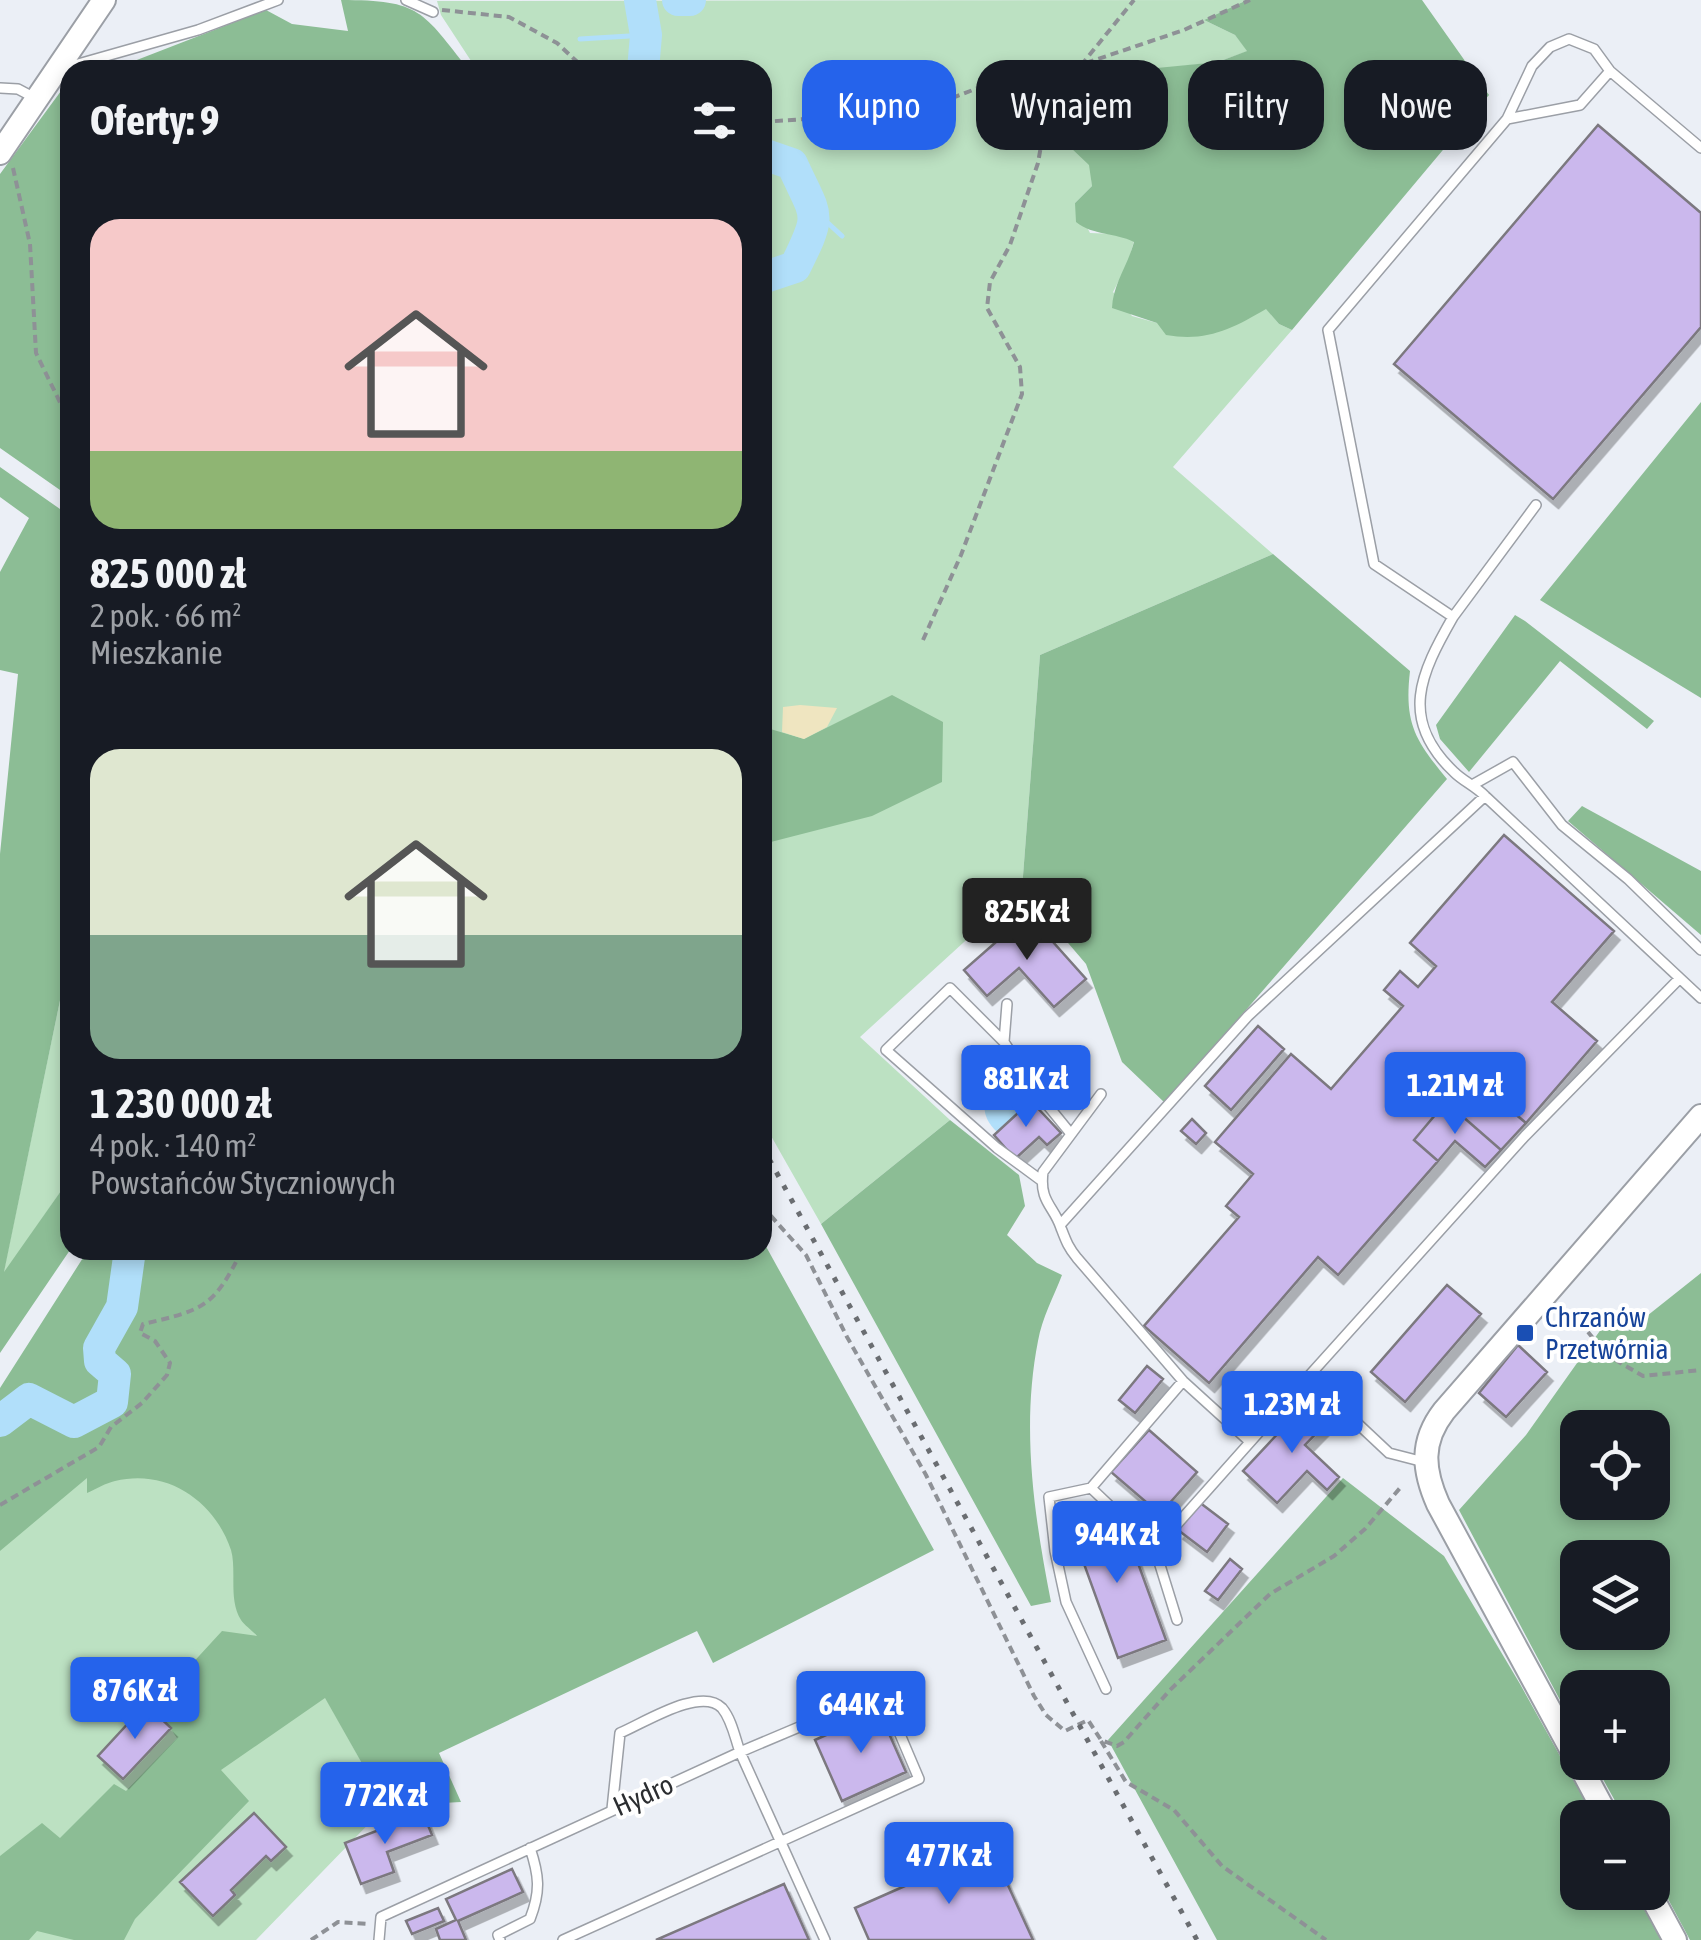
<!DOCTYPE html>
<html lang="pl">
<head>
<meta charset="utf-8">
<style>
  :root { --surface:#171b24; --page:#242831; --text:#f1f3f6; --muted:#9ea1a6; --accent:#2563eb }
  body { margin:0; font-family:"Asap Condensed",sans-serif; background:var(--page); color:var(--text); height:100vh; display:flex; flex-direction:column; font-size:38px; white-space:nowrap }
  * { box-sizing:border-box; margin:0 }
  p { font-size:32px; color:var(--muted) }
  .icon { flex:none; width:55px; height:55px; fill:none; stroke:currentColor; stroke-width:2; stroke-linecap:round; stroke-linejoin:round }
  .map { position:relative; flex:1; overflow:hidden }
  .details { position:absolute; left:60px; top:60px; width:712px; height:1200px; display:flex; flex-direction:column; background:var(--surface); border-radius:30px; box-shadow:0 5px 15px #0003 }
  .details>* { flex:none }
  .guide { position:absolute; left:802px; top:60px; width:748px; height:90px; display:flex; gap:20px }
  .controls { position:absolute; left:1560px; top:1410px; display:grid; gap:20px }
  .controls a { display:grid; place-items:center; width:110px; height:110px; border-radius:20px; background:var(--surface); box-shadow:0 5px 15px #0003; font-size:50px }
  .price { position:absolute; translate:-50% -85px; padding:0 22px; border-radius:10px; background:var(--accent); color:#fff; font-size:32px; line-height:65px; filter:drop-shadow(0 2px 5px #0008) }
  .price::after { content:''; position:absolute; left:50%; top:60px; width:30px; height:22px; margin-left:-15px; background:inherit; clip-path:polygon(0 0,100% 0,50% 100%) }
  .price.on { background:#222; color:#fff }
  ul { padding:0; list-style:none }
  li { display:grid; align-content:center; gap:20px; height:530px; padding:0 30px }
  li span { display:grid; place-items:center; height:310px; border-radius:30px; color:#555 }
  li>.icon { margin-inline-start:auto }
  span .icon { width:180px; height:180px; fill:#fffc; stroke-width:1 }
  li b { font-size:42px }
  h2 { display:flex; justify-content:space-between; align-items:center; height:120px; padding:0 30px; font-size:42px }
  .chip { padding:0 35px; border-radius:30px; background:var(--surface); box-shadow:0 5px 15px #0003; font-size:35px; line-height:90px }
  .chip.on { background:var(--accent); color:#fff }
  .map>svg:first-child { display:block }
  .green { fill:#bce1c2 }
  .forest { fill:#8cbd95; fill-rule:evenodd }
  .sand { fill:#efe5c0 }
  .water { fill:#b1dffa }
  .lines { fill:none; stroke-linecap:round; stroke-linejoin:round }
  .stream { stroke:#b1dffa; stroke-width:5 }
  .river { stroke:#b1dffa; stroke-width:32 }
  .building { fill:#cbb8ed; stroke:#7b787f; stroke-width:2.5; filter:url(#shadow) }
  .service-casing { stroke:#9b9fa6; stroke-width:12 }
  .tertiary-casing { stroke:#9b9fa6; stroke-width:26 }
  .path { stroke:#8e9196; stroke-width:4; stroke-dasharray:8 5; stroke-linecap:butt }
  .service { stroke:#fff; stroke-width:9 }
  .tertiary { stroke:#fff; stroke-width:22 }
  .rail { stroke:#6a6d71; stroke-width:5; stroke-dasharray:5 10; stroke-linecap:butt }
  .transit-dot { fill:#1a4fb4; stroke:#fff; stroke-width:4 }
  .labels { text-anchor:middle; stroke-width:8; stroke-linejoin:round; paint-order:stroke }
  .transit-label { font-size:28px; fill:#164399; stroke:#fff; text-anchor:start }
  .street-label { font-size:28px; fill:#2b2d30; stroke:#fff }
</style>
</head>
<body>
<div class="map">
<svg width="1701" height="1940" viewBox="0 0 1701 1940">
  <defs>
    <filter id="shadow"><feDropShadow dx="5.5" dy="9" stdDeviation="0" flood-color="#0004"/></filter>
  </defs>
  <rect width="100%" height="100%" fill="#ebeff6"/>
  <path class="green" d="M 1247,0 L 1204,20 L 1235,35 L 1248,51 L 1218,62 L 1157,69 L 1086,104 L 1092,186 L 1075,203 L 1090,233 L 1116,234 L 1134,241 L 1128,263 L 1113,292 L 1132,316 L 1157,323 L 1266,308 L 1279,324 L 1292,330 L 1173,467 L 1273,554 L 1040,655 L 1022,889 L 860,1037 L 950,1120 L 821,1224 L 762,1120 L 762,70 L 477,70 L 441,15 L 437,1 Z
    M 70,952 L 70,1178 L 3,1275 Z
    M 140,1441 L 188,1452 L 386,1806 L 256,1940 L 0,1940 L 0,1514 Z"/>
  <path class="forest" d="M 341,0 C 421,0 422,11 469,70 L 111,70 L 266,10 L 292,24 L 348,31 Z
    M 1247,0 L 1422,0 L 1489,95 L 1292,330 L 1279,324 L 1266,309 C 1232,329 1207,342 1166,335 L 1157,323 L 1112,308 C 1113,284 1128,265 1134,242 C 1114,232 1094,236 1076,222 L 1075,203 L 1092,186 L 1089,165 L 1070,147 L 1070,124 L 1086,105 L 1157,68 L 1218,62 L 1247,51 L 1235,35 L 1204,20 Z
    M 70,87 L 70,497 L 0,448 L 0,174 L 61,91 Z
    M 1701,402 L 1701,698 L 1540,600 Z
    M 0,467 L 70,516 L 70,952 L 4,1272 L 70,1178 L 70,1250 L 0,1353 L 0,854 L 18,674 L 0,670 L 0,572 L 29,518 L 0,497 Z
    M 1273,554 L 1410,671 C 1404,723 1415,740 1447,779 L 1165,1103 L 1122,1062 L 1086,964 L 1022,889 L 1040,655 Z
    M 1515,615 L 1525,621 L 1654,721 L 1647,729 L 1560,661 L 1469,772 L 1440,739 L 1436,725 Z
    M 892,695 L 943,722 L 942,782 L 872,816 L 763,844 L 763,730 L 767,728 L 804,739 Z
    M 1582,806 L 1701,871 L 1701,935 L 1568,821 Z
    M 950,1120 L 1019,1175 L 1025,1206 L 1007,1235 L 1037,1263 L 1062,1275 C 1054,1296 1042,1318 1038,1341 C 1021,1428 1034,1515 1051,1602 L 1031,1606 L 821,1224 Z
    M 763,1241 L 934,1550 L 713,1663 L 697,1631 L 439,1753 L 461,1802 L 386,1806 L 325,1698 L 221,1770 L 249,1801 L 135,1919 L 124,1940 L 74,1940 L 37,1931 L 29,1940 L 0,1940 L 0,1856 L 42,1823 L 60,1838 L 114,1784 L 126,1791 L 177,1738 L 154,1705 L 222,1631 L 257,1636 C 253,1631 244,1625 241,1620 C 228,1600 237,1571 231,1550 C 215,1502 168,1468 115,1481 C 106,1483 96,1489 87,1493 L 87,1478 L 0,1551 L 0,1388 L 88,1250 L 762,1250 Z
    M 1701,1273 L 1701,1940 L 1690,1940 L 1653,1871 L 1652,1818 L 1624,1817 L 1594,1763 L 1652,1762 L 1652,1688 L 1578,1688 L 1577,1732 L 1459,1510 L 1526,1435 L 1604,1325 L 1628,1331 ZM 1578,1428 L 1652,1428 L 1652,1502 L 1578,1502 ZM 1578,1558 L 1652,1558 L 1652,1632 L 1578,1632 Z
    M 1343,1478 L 1444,1556 L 1520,1684 L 1594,1817 L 1578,1818 L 1578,1892 L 1635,1893 L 1661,1940 L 1217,1940 L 1108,1740 Z"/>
  <path class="sand" d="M 800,705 L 837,708 L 827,727 L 804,739 L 782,732 L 783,707 Z"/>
  <path class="water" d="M 1009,1085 L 1025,1092 L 1029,1102 L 997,1132 C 977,1114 981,1088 1009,1085 Z"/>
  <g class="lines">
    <path class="stream" d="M 580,39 L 646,35
      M 816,212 L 842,236"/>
    <path class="river" d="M 640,0 L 646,35 L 643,70
      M 678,0 L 690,0
      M 762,158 L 766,155 L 792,164 C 817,219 823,211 795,267 L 762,278
      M 0,1421 L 29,1399 L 74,1422 L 112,1402 L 115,1374 L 100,1361 L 99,1348 L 122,1307 L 130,1250"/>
  </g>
  <path class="building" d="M 1598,125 L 1701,213 L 1701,327 L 1553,499 L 1394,364 Z
    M 1504,835 L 1614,931 L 1552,1002 L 1597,1041 L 1526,1123 L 1469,1075 L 1414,1140 L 1438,1161 L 1338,1275 L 1318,1257 L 1209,1383 L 1144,1326 L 1239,1217 L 1226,1206 L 1253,1174 L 1215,1142 L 1291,1054 L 1331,1089 L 1403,1006 L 1384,990 L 1400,971 L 1418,987 L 1436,966 L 1410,943 Z
    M 1028,914 L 1086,979 L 1054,1007 L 1019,968 L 987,996 L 964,970 Z
    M 1258,1026 L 1284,1049 L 1231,1110 L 1205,1086 Z
    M 1469,1075 L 1526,1123 L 1501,1150 L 1446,1102 Z
    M 1031,1101 L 1061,1133 L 1047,1145 L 1039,1137 L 1015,1159 L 994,1135 Z
    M 1446,1102 L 1501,1150 L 1485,1167 L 1455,1141 L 1438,1161 L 1414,1140 Z
    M 1192,1119 L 1206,1133 L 1196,1144 L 1181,1131 Z
    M 1447,1285 L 1481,1314 L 1405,1402 L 1371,1372 Z
    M 1518,1345 L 1547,1372 L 1506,1417 L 1479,1393 Z
    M 1147,1366 L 1163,1379 L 1135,1413 L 1119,1400 Z
    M 1310,1399 L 1331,1418 L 1305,1445 L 1339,1477 L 1327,1490 L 1307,1471 L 1277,1503 L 1243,1471 Z
    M 1149,1430 L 1197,1472 L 1160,1514 L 1111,1472 Z
    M 1199,1502 L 1228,1524 L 1207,1552 L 1178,1530 Z
    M 1089,1506 L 1101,1542 L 1127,1533 L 1166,1640 L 1118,1658 L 1066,1514 Z
    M 1230,1559 L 1242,1569 L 1218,1600 L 1205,1591 Z
    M 146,1704 L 171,1728 L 123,1779 L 98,1756 Z
    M 879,1711 L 906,1772 L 842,1801 L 815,1740 Z
    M 254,1813 L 286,1847 L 271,1861 L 266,1856 L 231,1890 L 235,1895 L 213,1916 L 180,1882 Z
    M 423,1813 L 432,1835 L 387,1852 L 394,1872 L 361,1884 L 345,1843 Z
    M 991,1848 L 1033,1940 L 869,1940 L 855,1908 Z
    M 512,1869 L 523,1892 L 458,1921 L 466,1940 L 440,1940 L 436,1929 L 456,1920 L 446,1899 Z
    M 784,1884 L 809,1940 L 656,1940 Z
    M 438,1908 L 444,1921 L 412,1934 L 406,1921 Z"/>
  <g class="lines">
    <defs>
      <path id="service" d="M 406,0 L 433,12
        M 64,68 L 198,30 L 278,0
        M 0,88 L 18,89 L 35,98
        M 1507,119 L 1580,105 L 1610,71
        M 1536,505 L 1453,617 L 1374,564 L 1328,330 L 1507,119 L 1532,66 L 1550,47 L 1569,39 L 1594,49 L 1610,71 L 1701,148
        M 1453,617 C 1421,673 1398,719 1454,772 C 1463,781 1475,786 1485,796
        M 1474,784 L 1513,762 L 1562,825 L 1628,879 L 1701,950
        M 1007,1004 L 1004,1042 L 1036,1091 L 1071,1134
        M 1004,1042 L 950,988 L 886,1050 L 997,1148 L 1042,1181
        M 1101,1094 L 1043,1172 C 1039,1202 1054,1206 1061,1228 C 1066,1241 1068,1247 1077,1258 L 1183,1381 L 1249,1441
        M 1061,1224 L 1248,1016 L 1485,796 L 1701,998
        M 1424,1462 L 1389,1453 L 1308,1377 L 1525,1136 L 1679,979
        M 1091,1488 L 1183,1381
        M 1177,1620 L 1155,1549 L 1308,1377
        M 1106,1689 L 1066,1602 L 1055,1551 L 1049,1497 L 1091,1488 L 1155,1549
        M 379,1940 L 381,1917 L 740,1752 L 825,1940
        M 500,1940 L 498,1935 L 530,1919 C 541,1891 539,1875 530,1848
        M 563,1940 L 919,1779 L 882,1692 L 740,1752 C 735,1738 732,1720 722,1708 C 701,1686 644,1723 620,1733 L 612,1809"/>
      <path id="tertiary" d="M 0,153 L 104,0
        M 1578,1762 L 1438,1504 C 1423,1470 1420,1442 1444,1411 L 1701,1116
        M 1578,1762 L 1608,1818
        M 1649,1892 L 1675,1940"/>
    </defs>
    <use href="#service" class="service-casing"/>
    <use href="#tertiary" class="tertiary-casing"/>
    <path class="path" d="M 442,10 L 509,17 L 557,43 L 586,70
      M 1086,63 L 1184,30 L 1250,0
      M 762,122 L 821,118 L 845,124 L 869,124 L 911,114 L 978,88 L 1058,77 L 1077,67
      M 13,168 L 30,244 L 36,353 L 70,423
      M 923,640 L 961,555 L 1022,394 L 1020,367 L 987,308 L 990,282 L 1010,245 L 1038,163 L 1045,123 L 1057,95 L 1134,0
      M 762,1206 L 806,1255 L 847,1337 L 926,1475 L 1034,1696 L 1046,1715 L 1065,1731 L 1088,1720 L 1101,1740 L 1117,1746 L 1124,1742 L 1170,1690 L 1270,1594 L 1334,1556 L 1365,1529 L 1400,1488
      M 1588,1332 L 1607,1355 L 1643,1376 L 1701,1370
      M 0,1505 L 99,1447 L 111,1427 L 142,1403 L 167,1375 L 170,1363 L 155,1341 L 140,1333 L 143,1324 C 204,1310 214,1307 242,1250
      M 1101,1741 L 1126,1782 L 1174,1810 L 1222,1866 L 1326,1940
      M 311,1940 L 338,1922 L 370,1924"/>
    <use href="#service" class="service"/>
    <use href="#tertiary" class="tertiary"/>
    <path class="rail" d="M 762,1146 L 1197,1940"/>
  </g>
  <rect class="transit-dot" x="1515" y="1323" width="20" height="20" rx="5"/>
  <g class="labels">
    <g class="transit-label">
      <text x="1545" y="1327">Chrzanów<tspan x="1545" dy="32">Przetwórnia</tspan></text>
    </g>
    <g class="street-label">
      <text transform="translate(643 1795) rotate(-24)" y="10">Hydro</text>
    </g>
  </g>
</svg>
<div class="controls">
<a><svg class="icon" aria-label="locate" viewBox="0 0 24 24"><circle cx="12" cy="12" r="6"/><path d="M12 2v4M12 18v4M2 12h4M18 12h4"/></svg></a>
<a><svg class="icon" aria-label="layers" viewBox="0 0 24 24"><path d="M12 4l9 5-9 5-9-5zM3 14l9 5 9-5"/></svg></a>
<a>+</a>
<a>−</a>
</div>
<b class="price on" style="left:1027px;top:963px">825K zł</b>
<b class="price" style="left:1026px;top:1130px">881K zł</b>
<b class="price" style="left:1455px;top:1137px">1.21M zł</b>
<b class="price" style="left:1292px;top:1456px">1.23M zł</b>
<b class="price" style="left:1117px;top:1586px">944K zł</b>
<b class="price" style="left:135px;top:1742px">876K zł</b>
<b class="price" style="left:861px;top:1756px">644K zł</b>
<b class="price" style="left:385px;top:1847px">772K zł</b>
<b class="price" style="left:949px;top:1907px">477K zł</b>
<div class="guide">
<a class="chip on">Kupno</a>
<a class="chip">Wynajem</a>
<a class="chip">Filtry</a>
<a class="chip">Nowe</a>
</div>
<section class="details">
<h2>Oferty: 9<svg class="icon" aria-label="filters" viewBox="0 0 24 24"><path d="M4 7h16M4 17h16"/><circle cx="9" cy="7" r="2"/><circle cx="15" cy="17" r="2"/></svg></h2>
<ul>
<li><span style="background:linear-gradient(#f6c9c9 75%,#8fb573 0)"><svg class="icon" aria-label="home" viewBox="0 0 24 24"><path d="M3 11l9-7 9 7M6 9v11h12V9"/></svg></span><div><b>825 000 zł</b><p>2 pok. · 66 m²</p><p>Mieszkanie</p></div></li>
<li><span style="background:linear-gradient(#dfe7d0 60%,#7fa58c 0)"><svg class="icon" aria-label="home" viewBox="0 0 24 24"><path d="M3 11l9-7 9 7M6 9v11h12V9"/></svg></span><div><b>1 230 000 zł</b><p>4 pok. · 140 m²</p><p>Powstańców Styczniowych</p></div></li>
</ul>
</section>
</div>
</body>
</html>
